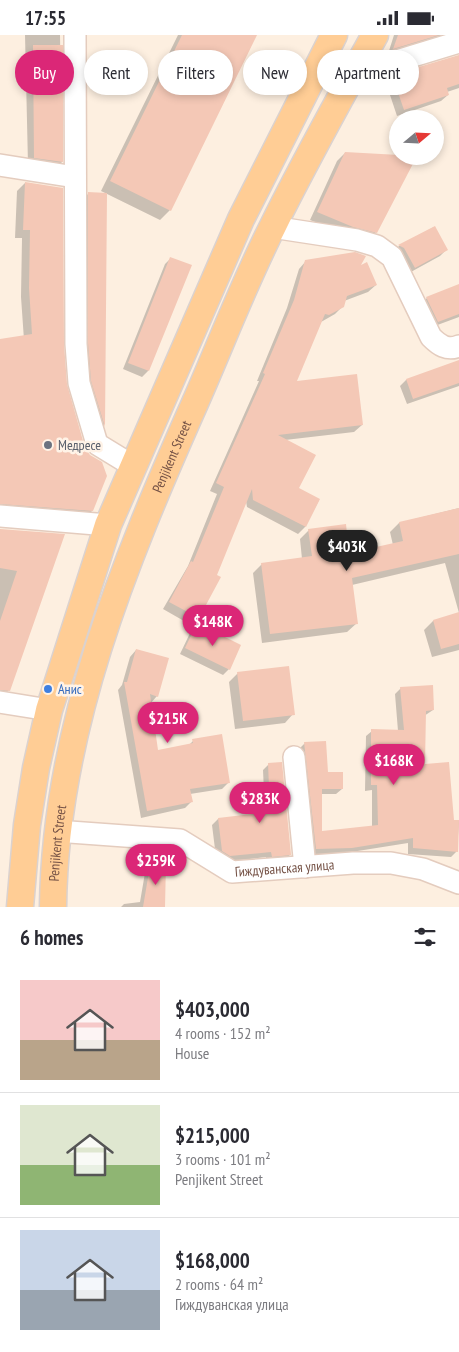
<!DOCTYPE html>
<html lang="en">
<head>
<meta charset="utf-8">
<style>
  :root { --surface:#fff; --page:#f7f7f7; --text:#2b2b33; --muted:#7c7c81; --line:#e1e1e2; --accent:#db2777 }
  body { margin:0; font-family:"PT Sans Narrow",sans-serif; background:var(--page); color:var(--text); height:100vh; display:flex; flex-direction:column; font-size:19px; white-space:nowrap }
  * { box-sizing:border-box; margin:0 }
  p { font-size:16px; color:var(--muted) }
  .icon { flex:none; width:28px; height:28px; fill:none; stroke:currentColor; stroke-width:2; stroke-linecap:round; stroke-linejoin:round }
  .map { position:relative; height:872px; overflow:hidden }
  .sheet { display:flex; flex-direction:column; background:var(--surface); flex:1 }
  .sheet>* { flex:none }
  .hud { position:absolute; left:15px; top:15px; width:430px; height:45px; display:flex; gap:10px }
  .needle { width:32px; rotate:71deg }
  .tools { position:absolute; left:389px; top:75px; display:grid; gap:10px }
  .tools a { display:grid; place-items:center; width:55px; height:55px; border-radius:50%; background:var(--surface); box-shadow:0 2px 8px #0003; font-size:25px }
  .price { position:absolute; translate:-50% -42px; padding:0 11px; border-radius:18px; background:var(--accent); color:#fff; font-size:16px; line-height:32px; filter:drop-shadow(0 1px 2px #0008) }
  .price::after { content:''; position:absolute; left:50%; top:30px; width:15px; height:11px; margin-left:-8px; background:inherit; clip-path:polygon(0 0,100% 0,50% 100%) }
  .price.on { background:#222; color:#fff }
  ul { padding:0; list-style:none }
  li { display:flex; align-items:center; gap:15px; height:125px; padding:0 20px }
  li+li { border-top:1px solid var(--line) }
  li span { display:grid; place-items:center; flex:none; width:140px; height:100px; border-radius:0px; color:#555 }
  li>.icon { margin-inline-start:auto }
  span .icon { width:60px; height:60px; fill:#fffc; stroke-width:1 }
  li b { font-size:21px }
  h2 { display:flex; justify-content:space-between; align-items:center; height:60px; padding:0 20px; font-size:21px }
  .chip { padding:0 18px; border-radius:22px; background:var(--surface); box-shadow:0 2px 8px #0003; font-size:18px; line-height:45px }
  .chip.on { background:var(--accent); color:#fff }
  .status { display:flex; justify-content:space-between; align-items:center; height:35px; padding:0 25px; background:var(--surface); direction:ltr }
  .status svg { height:14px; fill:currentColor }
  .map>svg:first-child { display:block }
  .shadow { fill:#0003 }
  .building { fill:#f4c8b6 }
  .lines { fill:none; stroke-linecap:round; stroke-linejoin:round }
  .minor-casing { stroke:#e4ccbe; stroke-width:24 }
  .major-casing { stroke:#dbd2cf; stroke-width:29 }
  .minor { stroke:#fff; stroke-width:21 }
  .major { stroke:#ffcd95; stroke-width:26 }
  .worship-dot { fill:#6b7280; stroke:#fff3e7; stroke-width:2 }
  .shop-dot { fill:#3f7fe0; stroke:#fff3e7; stroke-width:2 }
  .labels { text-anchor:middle; stroke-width:5; stroke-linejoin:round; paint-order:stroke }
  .worship-label { font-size:14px; fill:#5b616d; stroke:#fff3e7; text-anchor:start }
  .street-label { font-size:14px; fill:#755246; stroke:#fff3e7 }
  .shop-label { font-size:14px; fill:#366cbe; stroke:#fff3e7; text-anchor:start }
</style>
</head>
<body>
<div class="status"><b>17:55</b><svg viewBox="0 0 49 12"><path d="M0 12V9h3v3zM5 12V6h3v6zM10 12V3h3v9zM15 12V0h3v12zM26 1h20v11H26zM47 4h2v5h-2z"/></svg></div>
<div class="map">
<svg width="459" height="872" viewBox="0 0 459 872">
  <rect width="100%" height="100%" fill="#fdefe0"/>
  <path class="shadow" d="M 25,0 L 60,0 L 62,127 L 55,134 L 28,130 Z
    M 178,0 L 255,0 L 170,175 L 160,185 L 101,156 Z
    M 394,0 L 459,0 L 388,19 Z
    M 459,21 L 459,53 L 447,57 L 448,60 L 441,66 L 397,81 L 386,48 L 393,42 Z
    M 345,118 L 376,197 L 368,205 L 345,199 L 310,185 L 337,126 Z
    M 25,148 L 62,309 L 65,349 L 92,476 L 84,484 L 0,477 L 0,318 L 24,305 L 21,262 L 22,203 L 15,203 L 17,156 Z
    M 89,158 L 105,159 L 104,392 L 98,398 L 82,316 L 82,165 Z
    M 434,192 L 446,215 L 440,221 L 409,238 L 394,216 L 399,211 Z
    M 171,223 L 190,231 L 148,336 L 142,342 L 123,334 L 165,229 Z
    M 306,226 L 358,233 L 376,250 L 368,257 L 344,266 L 343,271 L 335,279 L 321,287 L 295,347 L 362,390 L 354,397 L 285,405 L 297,454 L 319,465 L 305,492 L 298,499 L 247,472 L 246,466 L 198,582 L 191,590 L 163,574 L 188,531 L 217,459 L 210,456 L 259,346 L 257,346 L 287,273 L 299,234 Z
    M 459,251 L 459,282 L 432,292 L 421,269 L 427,263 Z
    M 459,326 L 459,351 L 407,369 L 400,351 L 406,345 Z
    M 459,473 L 459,615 L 432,622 L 424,595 L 433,586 L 459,578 L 445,528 L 352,550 L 357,588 L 347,597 L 262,608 L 253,538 L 262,529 L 302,524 L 300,504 L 309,495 L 348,520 L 393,510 L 390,497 L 399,488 Z
    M 0,495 L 63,500 L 9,655 L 0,664 Z
    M 197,590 L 229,634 L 223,640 L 180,619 L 191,596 Z
    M 136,615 L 157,661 L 150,669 L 157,716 L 189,710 L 193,706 L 229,747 L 222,754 L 190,759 L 192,766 L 185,773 L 141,783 L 118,655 L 122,650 L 130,622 Z
    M 238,638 L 293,679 L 285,688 L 235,694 L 229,647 Z
    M 401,653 L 433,675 L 424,681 L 424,730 L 452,786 L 459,786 L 457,816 L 451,822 L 408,819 L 408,808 L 345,818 L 310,820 L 299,714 L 305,708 L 327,739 L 342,754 L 336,759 L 321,759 L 321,797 L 372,792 L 372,755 L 365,756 L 366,701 L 372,696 L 398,696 L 395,659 Z
    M 269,729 L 290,820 L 284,825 L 266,827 L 266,822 L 224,827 L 216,822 L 212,790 L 218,784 L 265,779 L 263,735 Z
    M 152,826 L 163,872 L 121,872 L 124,869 L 140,867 L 146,832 Z"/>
  <path class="building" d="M 182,0 L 257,0 L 171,176 L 110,146 Z
    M 398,0 L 439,0 L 393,14 Z
    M 33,10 L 63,10 L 63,127 L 34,123 Z
    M 459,20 L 459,49 L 447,53 L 449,60 L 404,75 L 392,40 Z
    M 345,117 L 417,121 L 377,198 L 353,192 L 317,177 Z
    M 25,147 L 63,153 L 64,309 L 67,349 L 85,413 L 90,420 L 102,427 L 107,441 L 93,476 L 0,469 L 0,304 L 32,299 L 29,253 L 30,195 L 23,195 Z
    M 88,157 L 107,158 L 105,392 L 91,346 L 88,308 Z
    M 435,191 L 448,215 L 415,233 L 404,213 L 398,210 Z
    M 355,217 L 366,221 L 361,230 L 367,227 L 377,250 L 347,261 L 344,272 L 329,280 L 325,279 L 297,346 L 357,339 L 363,390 L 278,400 L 316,420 L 299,453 L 320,464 L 306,492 L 253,465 L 252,454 L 217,540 L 221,542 L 199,583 L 169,567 L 191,526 L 193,527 L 224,452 L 216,448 L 265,339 L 263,338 L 294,265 L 305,225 Z
    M 170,222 L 192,230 L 149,336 L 128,328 Z
    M 459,249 L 459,279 L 438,287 L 426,262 Z
    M 459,325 L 459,348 L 413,364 L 406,344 Z
    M 459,473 L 459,519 L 352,543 L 358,589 L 270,599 L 261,528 L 312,521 L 308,494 L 346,489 L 349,518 L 403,506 L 399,487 Z
    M 0,494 L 65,499 L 10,656 L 0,655 L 0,586 L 17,536 L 0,533 Z
    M 459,577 L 459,609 L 441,614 L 433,585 Z
    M 197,588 L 241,610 L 230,635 L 185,613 Z
    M 136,614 L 169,623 L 158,662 L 150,659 L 158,715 L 193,708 L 192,704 L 222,699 L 230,748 L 190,754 L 193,767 L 147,776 L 124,647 L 127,647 Z
    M 289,631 L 295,680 L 243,686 L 237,637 Z
    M 433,650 L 434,675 L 426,676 L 425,729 L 449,727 L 454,785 L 459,785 L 458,817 L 413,813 L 413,803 L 352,813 L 316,814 L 304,707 L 326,706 L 328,737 L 343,737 L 343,754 L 322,754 L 322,796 L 378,790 L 377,750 L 371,750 L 371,694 L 404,695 L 400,652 Z
    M 282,727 L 291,820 L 272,822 L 271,817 L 230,821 L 222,816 L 218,783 L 270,777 L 268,728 Z
    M 151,825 L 166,828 L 165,872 L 143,872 Z"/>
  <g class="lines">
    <defs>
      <g id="minor">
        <path d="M 75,0 L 76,309 L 79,348 L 97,409 L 133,431"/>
        <path d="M 354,39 L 459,7"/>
        <path d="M 0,130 L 75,142"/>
        <path d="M 272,192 L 357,205 L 377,211 L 392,222 L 431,302 C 439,310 447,316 459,311"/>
        <path d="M 0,481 L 108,490"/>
        <path d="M 0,667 L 49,675"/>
        <path d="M 294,722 L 305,832"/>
        <path id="s1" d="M 56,796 L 180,805 L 232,837 L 353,828 L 391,828 L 423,834 L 459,848"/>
      </g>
      <g id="major">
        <path d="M 20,872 L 27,790 L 36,733 L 49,675 L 108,490 L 241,184 L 334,0"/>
        <path id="s2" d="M 53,872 C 55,695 124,528 195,368 C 221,309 244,248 273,191 C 305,126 340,63 375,0"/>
      </g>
    </defs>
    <use href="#minor" class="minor-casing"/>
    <use href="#major" class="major-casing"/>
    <use href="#minor" class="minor"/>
    <use href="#major" class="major"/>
  </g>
  <circle class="worship-dot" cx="48" cy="410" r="5"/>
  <circle class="shop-dot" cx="48" cy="654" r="5"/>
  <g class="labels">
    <g class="worship-label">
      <text x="58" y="415">Медресе</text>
    </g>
    <g class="street-label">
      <text dy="5" stroke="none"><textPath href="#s2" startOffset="469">Penjikent Street</textPath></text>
      <text dy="5" stroke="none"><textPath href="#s2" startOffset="64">Penjikent Street</textPath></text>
      <text dy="5" stroke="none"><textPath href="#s1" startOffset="238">Гиждуванская улица</textPath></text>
    </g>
    <g class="shop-label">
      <text x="58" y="659">Анис</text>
    </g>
  </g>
</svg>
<div class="tools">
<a><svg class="needle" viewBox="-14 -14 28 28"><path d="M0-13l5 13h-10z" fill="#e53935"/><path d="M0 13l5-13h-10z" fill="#7c7c81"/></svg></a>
</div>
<b class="price on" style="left:347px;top:537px">$403K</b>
<b class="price" style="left:213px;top:612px">$148K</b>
<b class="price" style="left:168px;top:709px">$215K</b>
<b class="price" style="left:394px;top:751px">$168K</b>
<b class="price" style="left:260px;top:789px">$283K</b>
<b class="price" style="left:156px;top:851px">$259K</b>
<div class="hud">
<a class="chip on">Buy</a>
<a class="chip">Rent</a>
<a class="chip">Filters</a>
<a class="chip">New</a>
<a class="chip">Apartment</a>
</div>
</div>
<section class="sheet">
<h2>6 homes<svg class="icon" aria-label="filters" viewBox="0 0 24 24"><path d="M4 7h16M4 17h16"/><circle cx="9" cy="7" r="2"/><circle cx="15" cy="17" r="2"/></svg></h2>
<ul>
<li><span style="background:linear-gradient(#f6c9c9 60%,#b9a48a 0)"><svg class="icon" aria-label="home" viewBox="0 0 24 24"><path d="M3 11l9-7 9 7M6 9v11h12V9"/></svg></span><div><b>$403,000</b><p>4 rooms · 152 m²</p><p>House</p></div></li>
<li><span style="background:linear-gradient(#dfe7d0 60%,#8fb573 0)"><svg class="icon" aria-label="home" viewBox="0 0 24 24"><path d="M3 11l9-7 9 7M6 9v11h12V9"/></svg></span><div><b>$215,000</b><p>3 rooms · 101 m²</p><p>Penjikent Street</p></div></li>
<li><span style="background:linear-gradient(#c9d6e8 60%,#9aa5b1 0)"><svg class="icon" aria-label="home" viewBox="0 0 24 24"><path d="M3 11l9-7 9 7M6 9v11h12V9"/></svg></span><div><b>$168,000</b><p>2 rooms · 64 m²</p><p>Гиждуванская улица</p></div></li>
</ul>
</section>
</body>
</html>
